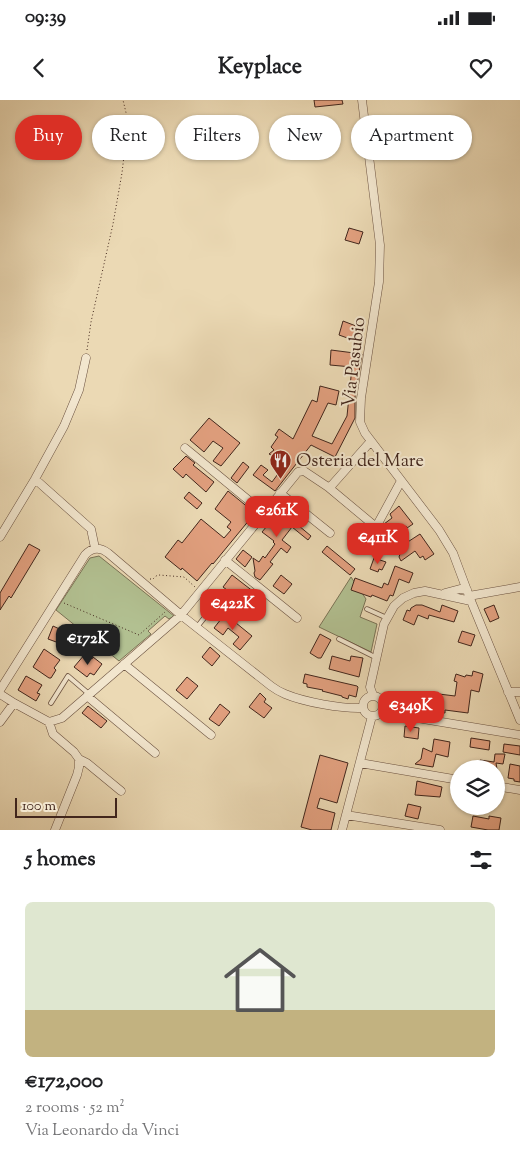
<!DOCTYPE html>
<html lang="en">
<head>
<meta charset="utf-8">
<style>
  :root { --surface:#fff; --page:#f6f6f6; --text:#202124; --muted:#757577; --accent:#d93025 }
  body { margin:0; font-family:"Sorts Mill Goudy",serif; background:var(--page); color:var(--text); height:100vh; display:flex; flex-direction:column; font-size:19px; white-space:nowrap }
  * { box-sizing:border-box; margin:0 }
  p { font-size:16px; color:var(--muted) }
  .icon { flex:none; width:28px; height:28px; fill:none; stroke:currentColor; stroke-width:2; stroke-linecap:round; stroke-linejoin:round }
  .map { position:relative; height:730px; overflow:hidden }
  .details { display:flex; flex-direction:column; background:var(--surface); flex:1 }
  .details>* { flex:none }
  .top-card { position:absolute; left:15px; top:15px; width:490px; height:45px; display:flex; gap:10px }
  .controls { position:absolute; left:450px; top:660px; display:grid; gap:10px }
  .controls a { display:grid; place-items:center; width:55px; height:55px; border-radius:50%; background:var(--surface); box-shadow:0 1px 4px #0004; font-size:25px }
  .scale { position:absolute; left:15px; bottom:12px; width:102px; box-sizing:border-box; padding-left:5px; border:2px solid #42261c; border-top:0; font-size:14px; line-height:18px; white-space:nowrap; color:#42261c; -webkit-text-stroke:4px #f2e6ce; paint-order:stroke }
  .price { position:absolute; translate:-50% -42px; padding:0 11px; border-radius:10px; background:var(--accent); color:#fff; font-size:16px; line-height:32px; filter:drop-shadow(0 1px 2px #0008) }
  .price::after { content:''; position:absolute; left:50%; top:30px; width:15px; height:11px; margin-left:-8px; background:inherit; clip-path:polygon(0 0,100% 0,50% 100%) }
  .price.current { background:#222; color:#fff }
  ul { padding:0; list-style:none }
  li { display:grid; align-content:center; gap:10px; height:265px; padding:0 25px }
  li span { display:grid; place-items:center; height:155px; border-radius:8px; color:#555 }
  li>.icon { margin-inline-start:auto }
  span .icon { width:90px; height:90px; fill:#fffc; stroke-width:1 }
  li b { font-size:21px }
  h2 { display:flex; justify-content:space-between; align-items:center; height:60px; padding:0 25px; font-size:21px }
  .chip { padding:0 18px; border-radius:22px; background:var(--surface); box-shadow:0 1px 4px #0004; font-size:18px; line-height:45px }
  .chip.current { background:var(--accent); color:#fff }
  .status { display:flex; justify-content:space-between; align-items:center; height:35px; padding:0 25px; background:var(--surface); direction:ltr }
  .status svg { height:14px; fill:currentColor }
  header { display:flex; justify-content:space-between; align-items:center; height:65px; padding:0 25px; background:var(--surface); font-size:22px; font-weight:800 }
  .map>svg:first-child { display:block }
  .green { fill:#b2c091; stroke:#7a7356 }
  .building { fill:#e2a07f; stroke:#42261c }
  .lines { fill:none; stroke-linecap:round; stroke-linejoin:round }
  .service-casing { stroke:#6c5342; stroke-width:5.5 }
  .minor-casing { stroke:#6c5342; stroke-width:9 }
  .path { stroke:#42261c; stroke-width:1; stroke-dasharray:1 2.5; stroke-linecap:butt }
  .service { stroke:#f2e6ce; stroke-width:4 }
  .minor { stroke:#f2e6ce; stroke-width:8 }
  .labels { text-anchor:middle; stroke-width:4; stroke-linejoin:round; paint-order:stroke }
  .street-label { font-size:18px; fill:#42261c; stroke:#f2e6ce }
  .poi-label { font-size:18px; fill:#42261c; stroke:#f2e6ce; text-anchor:start }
</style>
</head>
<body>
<div class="status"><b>09:39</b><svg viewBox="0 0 49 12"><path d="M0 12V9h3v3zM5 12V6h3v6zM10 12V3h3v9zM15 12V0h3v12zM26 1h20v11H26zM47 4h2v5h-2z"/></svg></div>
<header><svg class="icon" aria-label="back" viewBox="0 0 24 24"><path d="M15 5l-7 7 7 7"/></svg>Keyplace<svg class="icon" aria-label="heart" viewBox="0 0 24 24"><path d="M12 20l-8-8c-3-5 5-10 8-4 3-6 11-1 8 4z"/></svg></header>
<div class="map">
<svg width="520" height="730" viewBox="0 0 520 730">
  <rect width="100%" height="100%" fill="#ebd9b4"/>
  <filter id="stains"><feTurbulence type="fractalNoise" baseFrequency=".004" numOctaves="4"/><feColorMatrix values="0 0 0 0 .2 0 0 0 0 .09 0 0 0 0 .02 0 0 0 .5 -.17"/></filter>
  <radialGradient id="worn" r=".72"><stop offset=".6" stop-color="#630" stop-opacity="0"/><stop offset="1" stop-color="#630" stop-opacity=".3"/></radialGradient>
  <path class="green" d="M 99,456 L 174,516 L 169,519 L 165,516 L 148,531 L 151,534 L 119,561 L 56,510 L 90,458 Z
    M 351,477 L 366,499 L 360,517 L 377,524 L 371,552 L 319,527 Z"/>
  <path class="building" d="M 314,0 L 342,0 L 343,4 L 315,7 Z
    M 349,128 L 363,132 L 359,144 L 345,140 Z
    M 343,221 L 356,226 L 353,240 L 339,235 Z
    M 331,250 L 362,254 L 355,297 L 355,318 L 335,357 L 311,345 L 275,391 L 253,375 L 261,365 L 268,370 L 263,375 L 272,382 L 286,363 L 269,354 L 274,350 L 271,347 L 278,337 L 275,335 L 279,329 L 293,339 L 312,300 L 317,302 L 320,286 L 339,291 L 336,305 L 328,303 L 312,336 L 332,344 L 347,316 L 352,267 L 330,265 Z
    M 209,318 L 240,343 L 221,366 L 213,361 L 223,348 L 213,341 L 204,352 L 190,340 Z
    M 186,356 L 195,363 L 193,365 L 214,382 L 206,392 L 186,374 L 183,378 L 173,369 Z
    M 243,362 L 249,367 L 237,383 L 231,378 Z
    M 228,391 L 255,413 L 213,464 L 212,463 L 197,481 L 182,468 L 181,470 L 165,457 L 178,440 L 182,443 L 201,419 L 224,438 L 231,430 L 227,427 L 231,422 L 215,409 Z
    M 189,392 L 202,403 L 197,409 L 184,398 Z
    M 281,402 L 291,410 L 286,415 L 311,436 L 308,440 L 292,427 L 282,440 L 291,447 L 287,453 L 281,448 L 270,462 L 273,464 L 260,480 L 255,477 L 254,473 L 255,471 L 253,458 L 259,462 L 263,456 L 265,458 L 275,444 L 273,442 L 274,441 L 262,432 L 277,414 L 273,411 Z
    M 399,406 L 413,424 L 407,428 L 406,426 L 390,439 L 389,438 L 386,440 L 382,438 L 387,427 L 384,424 L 392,418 L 390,414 Z
    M 420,434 L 434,454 L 425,460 L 423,456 L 420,458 L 415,451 L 401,461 L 399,457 L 403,445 Z
    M 29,444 L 40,450 L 11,498 L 9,496 L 0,510 L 0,493 Z
    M 327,446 L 355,469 L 350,475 L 322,452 Z
    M 243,450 L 252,457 L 245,467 L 236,459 Z
    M 374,458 L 386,462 L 382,470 L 379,469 L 378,472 L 370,469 Z
    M 395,466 L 413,473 L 409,483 L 399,479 L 393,496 L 390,495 L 387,501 L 372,495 L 371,497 L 351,490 L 355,478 L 382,488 L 384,483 L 388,485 Z
    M 232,475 L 254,492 L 247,501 L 237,493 L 235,496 L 223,487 Z
    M 281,475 L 292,484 L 284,494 L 273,486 Z
    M 416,505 L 422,505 L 440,512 L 442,505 L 458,511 L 454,522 L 429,515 L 428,519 L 418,515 L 414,525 L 403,520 L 407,510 L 410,511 L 411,508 Z
    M 494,505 L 499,518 L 490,522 L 484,509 Z
    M 225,514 L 252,536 L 240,550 L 233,544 L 239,537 L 228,528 L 223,535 L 214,528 Z
    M 53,526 L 66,532 L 73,532 L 74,547 L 59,546 L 59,543 L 48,539 Z
    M 462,531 L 475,535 L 471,546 L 458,542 Z
    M 320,534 L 331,540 L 321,558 L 318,558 L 310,553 Z
    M 210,547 L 220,556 L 212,566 L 202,557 Z
    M 44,549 L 60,560 L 54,568 L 56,570 L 51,578 L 49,578 L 33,567 Z
    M 85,554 L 92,559 L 93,557 L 102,564 L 94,575 L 90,573 L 87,577 L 74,567 Z
    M 332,556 L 350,561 L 351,556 L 363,558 L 359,577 L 329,569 Z
    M 473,571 L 483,574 L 479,592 L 471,590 L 468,613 L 445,610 L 445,613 L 434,611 L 424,603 L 431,593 L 455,596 L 457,582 L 454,581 L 456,574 L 465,577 L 466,575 L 472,576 Z
    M 305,574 L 357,586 L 358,587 L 356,597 L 349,595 L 348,599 L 342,597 L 342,596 L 322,591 L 323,590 L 307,587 L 307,584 L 303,583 Z
    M 26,576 L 42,585 L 37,593 L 40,594 L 36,601 L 18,590 Z
    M 187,577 L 198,586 L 187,599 L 176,590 Z
    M 260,593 L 266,599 L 264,602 L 272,608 L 264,618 L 249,607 Z
    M 220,604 L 230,612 L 219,626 L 209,619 Z
    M 88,606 L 107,621 L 101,628 L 82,613 Z
    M 405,626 L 419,628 L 418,639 L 404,637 Z
    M 471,638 L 490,641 L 489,650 L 470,647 Z
    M 434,639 L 450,642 L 448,657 L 436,654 L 433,667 L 415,664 L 421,659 L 423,648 L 432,652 Z
    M 504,644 L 520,646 L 520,655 L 503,652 Z
    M 495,654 L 505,654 L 503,664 L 496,663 L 497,669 L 479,669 L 480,660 L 494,662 Z
    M 320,655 L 348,663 L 337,703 L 320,698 L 317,708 L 335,713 L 331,730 L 312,730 L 301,727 Z
    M 510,664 L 520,666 L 520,682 L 514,681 L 514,679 L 508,678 Z
    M 417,681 L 442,687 L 440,697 L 415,695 Z
    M 408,704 L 421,707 L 418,719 L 405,716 Z
    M 473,716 L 489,719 L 489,716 L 501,718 L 499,730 L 488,730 L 471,727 Z"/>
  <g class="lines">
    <defs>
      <path id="service" d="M 367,509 L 387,518
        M 197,527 L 216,503
        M 339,539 L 377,558
        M 51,603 L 68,576 L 89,594"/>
      <path id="minor" d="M 362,0 L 380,145 L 379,182 L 361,298 L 360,322 L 365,333 L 439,430 L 453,453 L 471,501 L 520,620
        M 185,348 L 264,413
        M 35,379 L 91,429 L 95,448
        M 328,387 L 332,385 L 371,341
        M 280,393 L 330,433
        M 0,437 L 35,379 L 64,326 L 79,290 L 86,258
        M 225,460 L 297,518
        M 445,493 L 460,489 L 467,490
        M 469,496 L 520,487
        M 124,564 L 211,635
        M 0,590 L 85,455 C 92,447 100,447 108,453 L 181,515 L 271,586 C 275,589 280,592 285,594 C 304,602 342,609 363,608
        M 508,592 L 520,592
        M 0,594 L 14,603 L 49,622 L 62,618 L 181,515 L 298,372 L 304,371 L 328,387 L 376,427 L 401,381
        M 373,595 L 370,587 L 384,524 L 394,506 L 403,498 L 414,493 L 425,491 L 471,501
        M363 606a10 10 0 1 1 20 0a10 10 0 1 1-20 0Z
        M 87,596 L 155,653
        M 381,612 L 520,635
        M 0,622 L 14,603
        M 49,622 L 53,634 L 74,652 L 79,659 L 79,667 L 77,675 L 55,730
        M 79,659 L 87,663 L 121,691
        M 360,663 L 459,680
        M 496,686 L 520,690
        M 346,715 L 440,730
        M 342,730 L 372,616"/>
    </defs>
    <use href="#service" class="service-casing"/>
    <use href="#minor" class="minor-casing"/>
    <path class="path" d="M 87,250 L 91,222 L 113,124 L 122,73 L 128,21 L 123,0
      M 150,479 L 153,479 L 156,476 L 159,475 L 184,477 L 195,487
      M 64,503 L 139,535 L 165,512"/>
    <use href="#service" class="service"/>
    <use href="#minor" class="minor"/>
  </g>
  <defs>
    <symbol id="restaurant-pin" viewBox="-11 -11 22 30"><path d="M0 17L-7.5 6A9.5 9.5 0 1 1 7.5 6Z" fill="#8f2418" stroke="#f2e6ce"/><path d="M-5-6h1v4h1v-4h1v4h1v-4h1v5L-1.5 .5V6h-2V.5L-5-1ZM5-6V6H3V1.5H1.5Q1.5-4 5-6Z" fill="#fff"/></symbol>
  </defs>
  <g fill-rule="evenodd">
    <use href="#restaurant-pin" x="268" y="348" width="25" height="34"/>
  </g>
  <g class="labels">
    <g class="street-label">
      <text transform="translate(353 262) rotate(-83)" y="6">Via Pasubio</text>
    </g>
    <g class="poi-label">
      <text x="296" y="366">Osteria del Mare</text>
    </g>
  </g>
  <rect width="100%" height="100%" filter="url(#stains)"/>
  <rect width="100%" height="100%" fill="url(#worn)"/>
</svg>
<div class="controls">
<a><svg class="icon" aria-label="layers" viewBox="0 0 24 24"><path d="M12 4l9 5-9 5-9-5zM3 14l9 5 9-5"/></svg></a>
</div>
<div class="scale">100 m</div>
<b class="price" style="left:277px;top:438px">€261K</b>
<b class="price" style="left:378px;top:465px">€411K</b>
<b class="price" style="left:233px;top:531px">€422K</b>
<b class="price current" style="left:88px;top:566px">€172K</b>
<b class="price" style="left:411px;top:633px">€349K</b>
<div class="top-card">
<a class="chip current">Buy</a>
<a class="chip">Rent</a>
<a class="chip">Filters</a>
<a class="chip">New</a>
<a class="chip">Apartment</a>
</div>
</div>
<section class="details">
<h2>5 homes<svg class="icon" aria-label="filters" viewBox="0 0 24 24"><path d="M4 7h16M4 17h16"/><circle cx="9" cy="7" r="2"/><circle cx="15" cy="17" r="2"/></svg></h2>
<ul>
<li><span style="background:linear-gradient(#dfe7d0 70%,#c2b280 0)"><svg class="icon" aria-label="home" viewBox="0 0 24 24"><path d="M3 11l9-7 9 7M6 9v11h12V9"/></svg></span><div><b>€172,000</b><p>2 rooms · 52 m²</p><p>Via Leonardo da Vinci</p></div></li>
</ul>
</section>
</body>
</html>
